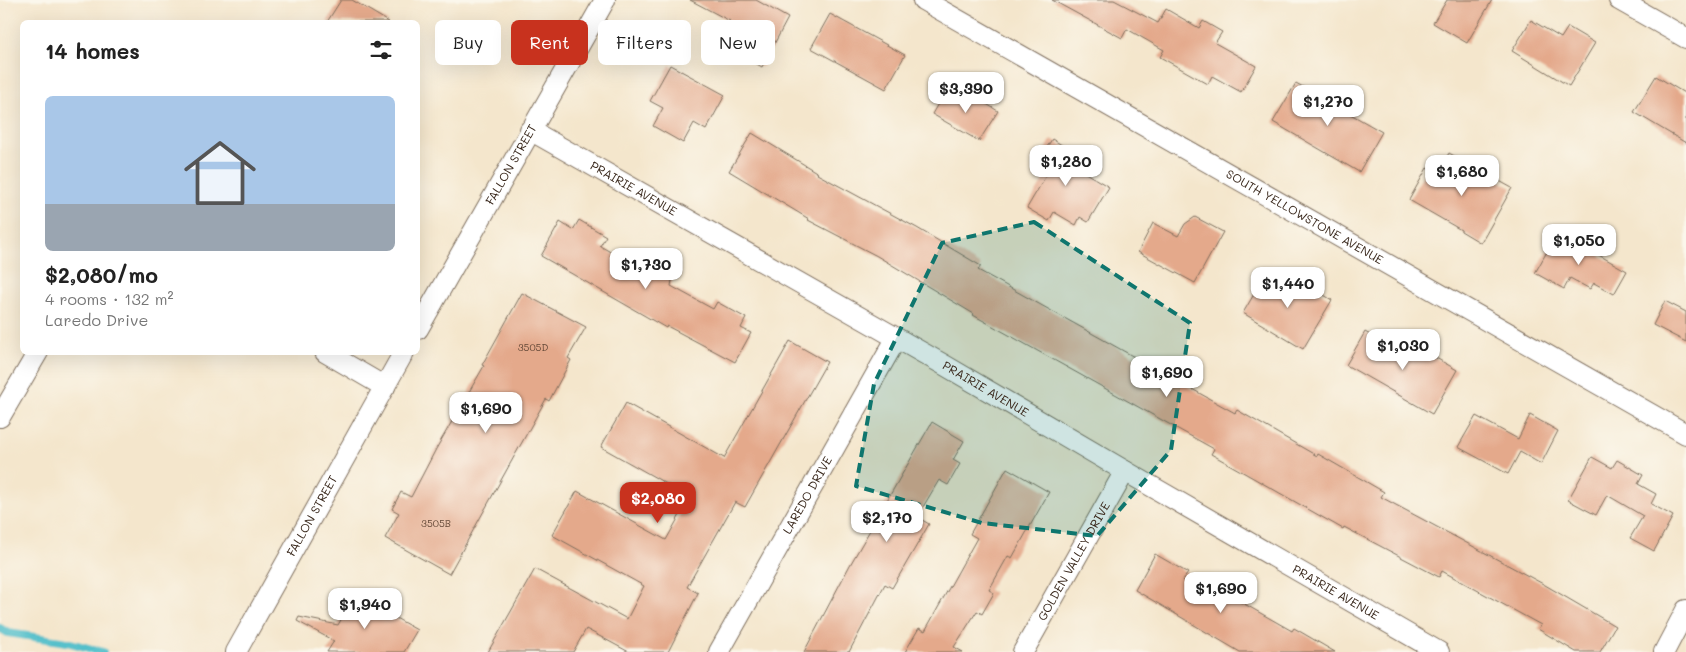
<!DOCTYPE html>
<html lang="en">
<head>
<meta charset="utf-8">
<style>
  :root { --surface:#fff; --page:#f6f6f6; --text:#222; --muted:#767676; --line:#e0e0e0; --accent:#c8321e }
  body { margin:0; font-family:Mali,sans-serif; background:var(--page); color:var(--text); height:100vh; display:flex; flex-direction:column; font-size:19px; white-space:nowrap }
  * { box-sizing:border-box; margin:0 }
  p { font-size:16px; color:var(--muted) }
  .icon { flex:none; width:28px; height:28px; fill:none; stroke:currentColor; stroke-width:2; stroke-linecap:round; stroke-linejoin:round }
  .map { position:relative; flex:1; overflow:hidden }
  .side { position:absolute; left:20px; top:20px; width:400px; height:335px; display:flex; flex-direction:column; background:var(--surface); border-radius:8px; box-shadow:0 5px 20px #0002 }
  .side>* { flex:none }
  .banner { position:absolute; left:435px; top:20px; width:475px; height:45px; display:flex; gap:10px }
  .price { position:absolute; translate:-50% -42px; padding:0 11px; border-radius:10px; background:#fff; color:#222; font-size:16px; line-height:32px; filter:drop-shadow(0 1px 2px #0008) }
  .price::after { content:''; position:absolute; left:50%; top:30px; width:15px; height:11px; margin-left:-8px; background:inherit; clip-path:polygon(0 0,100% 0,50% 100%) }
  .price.current { background:var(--accent); color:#fff }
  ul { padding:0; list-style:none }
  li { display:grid; align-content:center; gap:10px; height:265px; padding:0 25px }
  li+li { border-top:1px solid var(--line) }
  li span { display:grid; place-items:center; height:155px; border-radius:8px; color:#555 }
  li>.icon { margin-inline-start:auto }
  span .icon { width:90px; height:90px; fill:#fffc; stroke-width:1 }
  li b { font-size:21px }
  h2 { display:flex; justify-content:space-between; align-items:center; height:60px; padding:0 25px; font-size:21px }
  .tag { padding:0 18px; border-radius:8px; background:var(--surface); box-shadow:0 5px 20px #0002; font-size:18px; line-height:45px }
  .tag.current { background:var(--accent); color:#fff }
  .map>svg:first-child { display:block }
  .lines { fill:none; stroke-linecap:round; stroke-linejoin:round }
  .stream { stroke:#52bfca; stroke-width:8 }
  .building { fill:#e4a98b }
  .street-casing { stroke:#7c6c5b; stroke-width:22 }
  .street { stroke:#fff; stroke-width:20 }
  .marked { fill:#0f766e; fill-opacity:0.2; stroke:#0f766e; stroke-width:4; stroke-dasharray:10 6; stroke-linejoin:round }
  .labels { text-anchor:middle; stroke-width:4; stroke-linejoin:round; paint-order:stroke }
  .number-label { font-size:10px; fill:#654a39 }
  .street-label { font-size:12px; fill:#3b2a1e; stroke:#fbf7ec }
</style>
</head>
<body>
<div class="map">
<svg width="1686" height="652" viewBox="0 0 1686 652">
  <rect width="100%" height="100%" fill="#fbf7ec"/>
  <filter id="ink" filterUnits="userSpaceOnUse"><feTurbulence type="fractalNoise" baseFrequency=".02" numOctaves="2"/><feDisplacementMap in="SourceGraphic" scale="10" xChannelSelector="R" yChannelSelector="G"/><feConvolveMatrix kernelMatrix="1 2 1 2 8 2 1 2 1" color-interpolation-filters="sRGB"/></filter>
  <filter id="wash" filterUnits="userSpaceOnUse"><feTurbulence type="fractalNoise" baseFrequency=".0096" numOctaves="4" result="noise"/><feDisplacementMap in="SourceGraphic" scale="20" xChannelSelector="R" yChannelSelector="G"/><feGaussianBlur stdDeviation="1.12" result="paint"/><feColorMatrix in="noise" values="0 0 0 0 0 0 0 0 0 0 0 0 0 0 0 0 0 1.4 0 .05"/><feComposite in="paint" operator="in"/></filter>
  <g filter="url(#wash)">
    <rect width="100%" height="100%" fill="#f4e6cc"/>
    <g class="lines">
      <path class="stream" d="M 0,628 L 8,633 L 67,642 L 103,652"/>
    </g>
    <g id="blocks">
      <path class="building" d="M 341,0 L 352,0 L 389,22 L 327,22 Z
        M 690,0 L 756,0 L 788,18 L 762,67 L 718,42 L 730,21 Z
        M 1052,0 L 1114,0 L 1158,23 L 1166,9 L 1199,28 L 1203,21 L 1222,32 L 1215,43 L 1256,66 L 1241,92 L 1212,76 L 1208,84 L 1160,57 L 1164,50 L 1127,29 L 1122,38 Z
        M 1447,0 L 1492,0 L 1467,43 L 1433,23 Z
        M 830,14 L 905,55 L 886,89 L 811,48 Z
        M 1531,20 L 1561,38 L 1568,27 L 1595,43 L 1569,86 L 1512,51 Z
        M 670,65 L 725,95 L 706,130 L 694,123 L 683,143 L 653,126 L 663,108 L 650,101 Z
        M 1656,76 L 1686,94 L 1686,143 L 1634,112 Z
        M 1296,83 L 1382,132 L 1359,172 L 1273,122 Z
        M 946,90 L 965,101 L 970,94 L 998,111 L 979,141 L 932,114 Z
        M 752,133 L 818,173 L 817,174 L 917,228 L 981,266 L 978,270 L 1235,413 L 1237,410 L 1317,456 L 1318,454 L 1384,492 L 1381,497 L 1545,585 L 1615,626 L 1600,652 L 1576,652 L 1538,629 L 1541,625 L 1442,571 L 1439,577 L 1344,527 L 1343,529 L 1211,454 L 1214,449 L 973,315 L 974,314 L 877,256 L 808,220 L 809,219 L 729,171 Z
        M 1052,139 L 1083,158 L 1077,168 L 1109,187 L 1088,222 L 1080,217 L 1076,225 L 1054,212 L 1049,221 L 1027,208 L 1051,167 L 1039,160 Z
        M 1449,153 L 1512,188 L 1481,243 L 1461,231 L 1461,230 L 1409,200 L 1427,168 L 1437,174 Z
        M 1195,217 L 1223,232 L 1195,283 L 1138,252 L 1153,223 L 1178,236 L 1185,224 Z
        M 579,220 L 606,236 L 600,246 L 644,271 L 649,262 L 673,275 L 671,286 L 713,309 L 717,302 L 746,318 L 741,328 L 751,333 L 735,362 L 667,326 L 666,328 L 541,256 L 560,222 L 573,230 Z
        M 1558,232 L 1627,271 L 1614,294 L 1594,283 L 1590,289 L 1570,278 L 1564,289 L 1535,273 Z
        M 1267,272 L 1300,291 L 1304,283 L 1332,300 L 1303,349 L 1243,313 Z
        M 522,293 L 586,327 L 568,358 L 571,360 L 549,401 L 546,399 L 449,574 L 385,538 L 399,513 L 392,509 L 401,492 L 411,497 L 436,449 L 484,366 L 482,365 Z
        M 1665,301 L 1686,312 L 1686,342 L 1653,325 Z
        M 1365,332 L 1395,349 L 1401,338 L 1457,370 L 1432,414 L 1346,365 Z
        M 790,341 L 827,362 L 745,507 L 735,502 L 687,587 L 698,593 L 668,652 L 629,652 L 586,629 L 573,652 L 488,652 L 535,569 L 627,619 L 644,586 L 552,535 L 577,491 L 666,540 L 690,497 L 601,447 L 626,403 L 724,458 Z
        M 1530,415 L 1558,431 L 1541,464 L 1520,452 L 1508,474 L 1458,447 L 1476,416 L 1518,439 Z
        M 932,422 L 964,441 L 953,460 L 960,464 L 948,485 L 939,480 L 917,517 L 929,524 L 892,588 L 885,584 L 849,652 L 804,652 L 850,565 Z
        M 1592,457 L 1612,468 L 1617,460 L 1643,475 L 1638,484 L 1656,494 L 1651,504 L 1673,516 L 1654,551 L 1630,538 L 1643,516 L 1607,495 L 1596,515 L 1568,500 Z
        M 1007,468 L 1049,492 L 1012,558 L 1008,556 L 989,590 L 994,593 L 982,614 L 977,611 L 954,647 L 963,652 L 905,652 L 919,628 L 925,631 L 977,538 L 970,534 Z
        M 1155,554 L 1188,573 L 1183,580 L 1221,602 L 1225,593 L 1292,631 L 1294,628 L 1335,652 L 1240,652 L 1135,590 Z
        M 355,595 L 417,630 L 404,652 L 327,652 L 334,641 L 297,621 L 299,617 L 338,625 Z"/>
    </g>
  </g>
  <g filter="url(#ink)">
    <use href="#blocks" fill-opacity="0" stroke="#7c6c5b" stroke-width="1"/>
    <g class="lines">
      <defs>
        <g id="street">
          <path id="s1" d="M 923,0 L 1686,434"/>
          <path d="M 1619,0 L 1686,38"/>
          <path id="s2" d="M 530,130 L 946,366 L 1125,471 L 1439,652"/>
          <path id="s3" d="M 418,329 L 605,0"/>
          <path d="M 325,352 L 385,387"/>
          <path d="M 0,417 L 38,352"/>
          <path id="s4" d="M 236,652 L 404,352"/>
          <path id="s5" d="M 719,652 L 896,339"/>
          <path id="s6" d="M 1023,652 L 1125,471"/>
          <path d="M 1664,652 L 1686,610"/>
        </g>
      </defs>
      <use href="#street" class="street-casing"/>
      <use href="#street" class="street"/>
    </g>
  </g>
  <path class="marked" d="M 1034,222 L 1190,323 L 1171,450 L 1097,536 L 982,523 L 856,486 L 874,384 L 942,243 Z"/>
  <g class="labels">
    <g class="number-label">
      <text x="533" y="351">3505D</text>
      <text x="436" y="527">3505B</text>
    </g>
    <g class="street-label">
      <text dy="4" stroke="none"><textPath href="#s3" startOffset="189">FALLON STREET</textPath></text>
      <text dy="4" stroke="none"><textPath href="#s2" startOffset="119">PRAIRIE AVENUE</textPath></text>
      <text dy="4" stroke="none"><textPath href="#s1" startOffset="439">SOUTH YELLOWSTONE AVENUE</textPath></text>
      <text dy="4" stroke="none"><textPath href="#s2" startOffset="524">PRAIRIE AVENUE</textPath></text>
      <text dy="4" stroke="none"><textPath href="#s5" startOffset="180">LAREDO DRIVE</textPath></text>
      <text dy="4" stroke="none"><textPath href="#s4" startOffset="156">FALLON STREET</textPath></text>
      <text dy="4" stroke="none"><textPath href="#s6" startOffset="104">GOLDEN VALLEY DRIVE</textPath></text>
      <text dy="4" stroke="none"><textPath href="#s2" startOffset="929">PRAIRIE AVENUE</textPath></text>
    </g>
  </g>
</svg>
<b class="price" style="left:966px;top:114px">$3,390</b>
<b class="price" style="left:1328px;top:127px">$1,270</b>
<b class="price" style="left:1066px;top:187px">$1,280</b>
<b class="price" style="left:1462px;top:197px">$1,680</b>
<b class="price" style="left:1579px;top:266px">$1,050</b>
<b class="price" style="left:646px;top:290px">$1,730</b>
<b class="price" style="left:1288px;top:309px">$1,440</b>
<b class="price" style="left:1403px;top:371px">$1,030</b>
<b class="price" style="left:1167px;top:398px">$1,690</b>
<b class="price" style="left:486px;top:434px">$1,690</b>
<b class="price current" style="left:658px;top:524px">$2,080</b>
<b class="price" style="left:887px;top:543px">$2,170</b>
<b class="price" style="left:1221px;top:614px">$1,690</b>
<b class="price" style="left:365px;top:630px">$1,940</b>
<div class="banner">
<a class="tag">Buy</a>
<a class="tag current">Rent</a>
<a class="tag">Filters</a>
<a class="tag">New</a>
</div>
<section class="side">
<h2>14 homes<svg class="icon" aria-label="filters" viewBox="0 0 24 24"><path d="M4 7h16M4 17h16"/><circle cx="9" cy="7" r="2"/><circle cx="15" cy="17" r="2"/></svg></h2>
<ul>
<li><span style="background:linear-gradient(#a9c7e8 70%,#9aa5b1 0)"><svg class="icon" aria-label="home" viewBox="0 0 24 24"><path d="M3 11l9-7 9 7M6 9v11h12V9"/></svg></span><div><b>$2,080/mo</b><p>4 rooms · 132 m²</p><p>Laredo Drive</p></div></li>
</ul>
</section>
</div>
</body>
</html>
